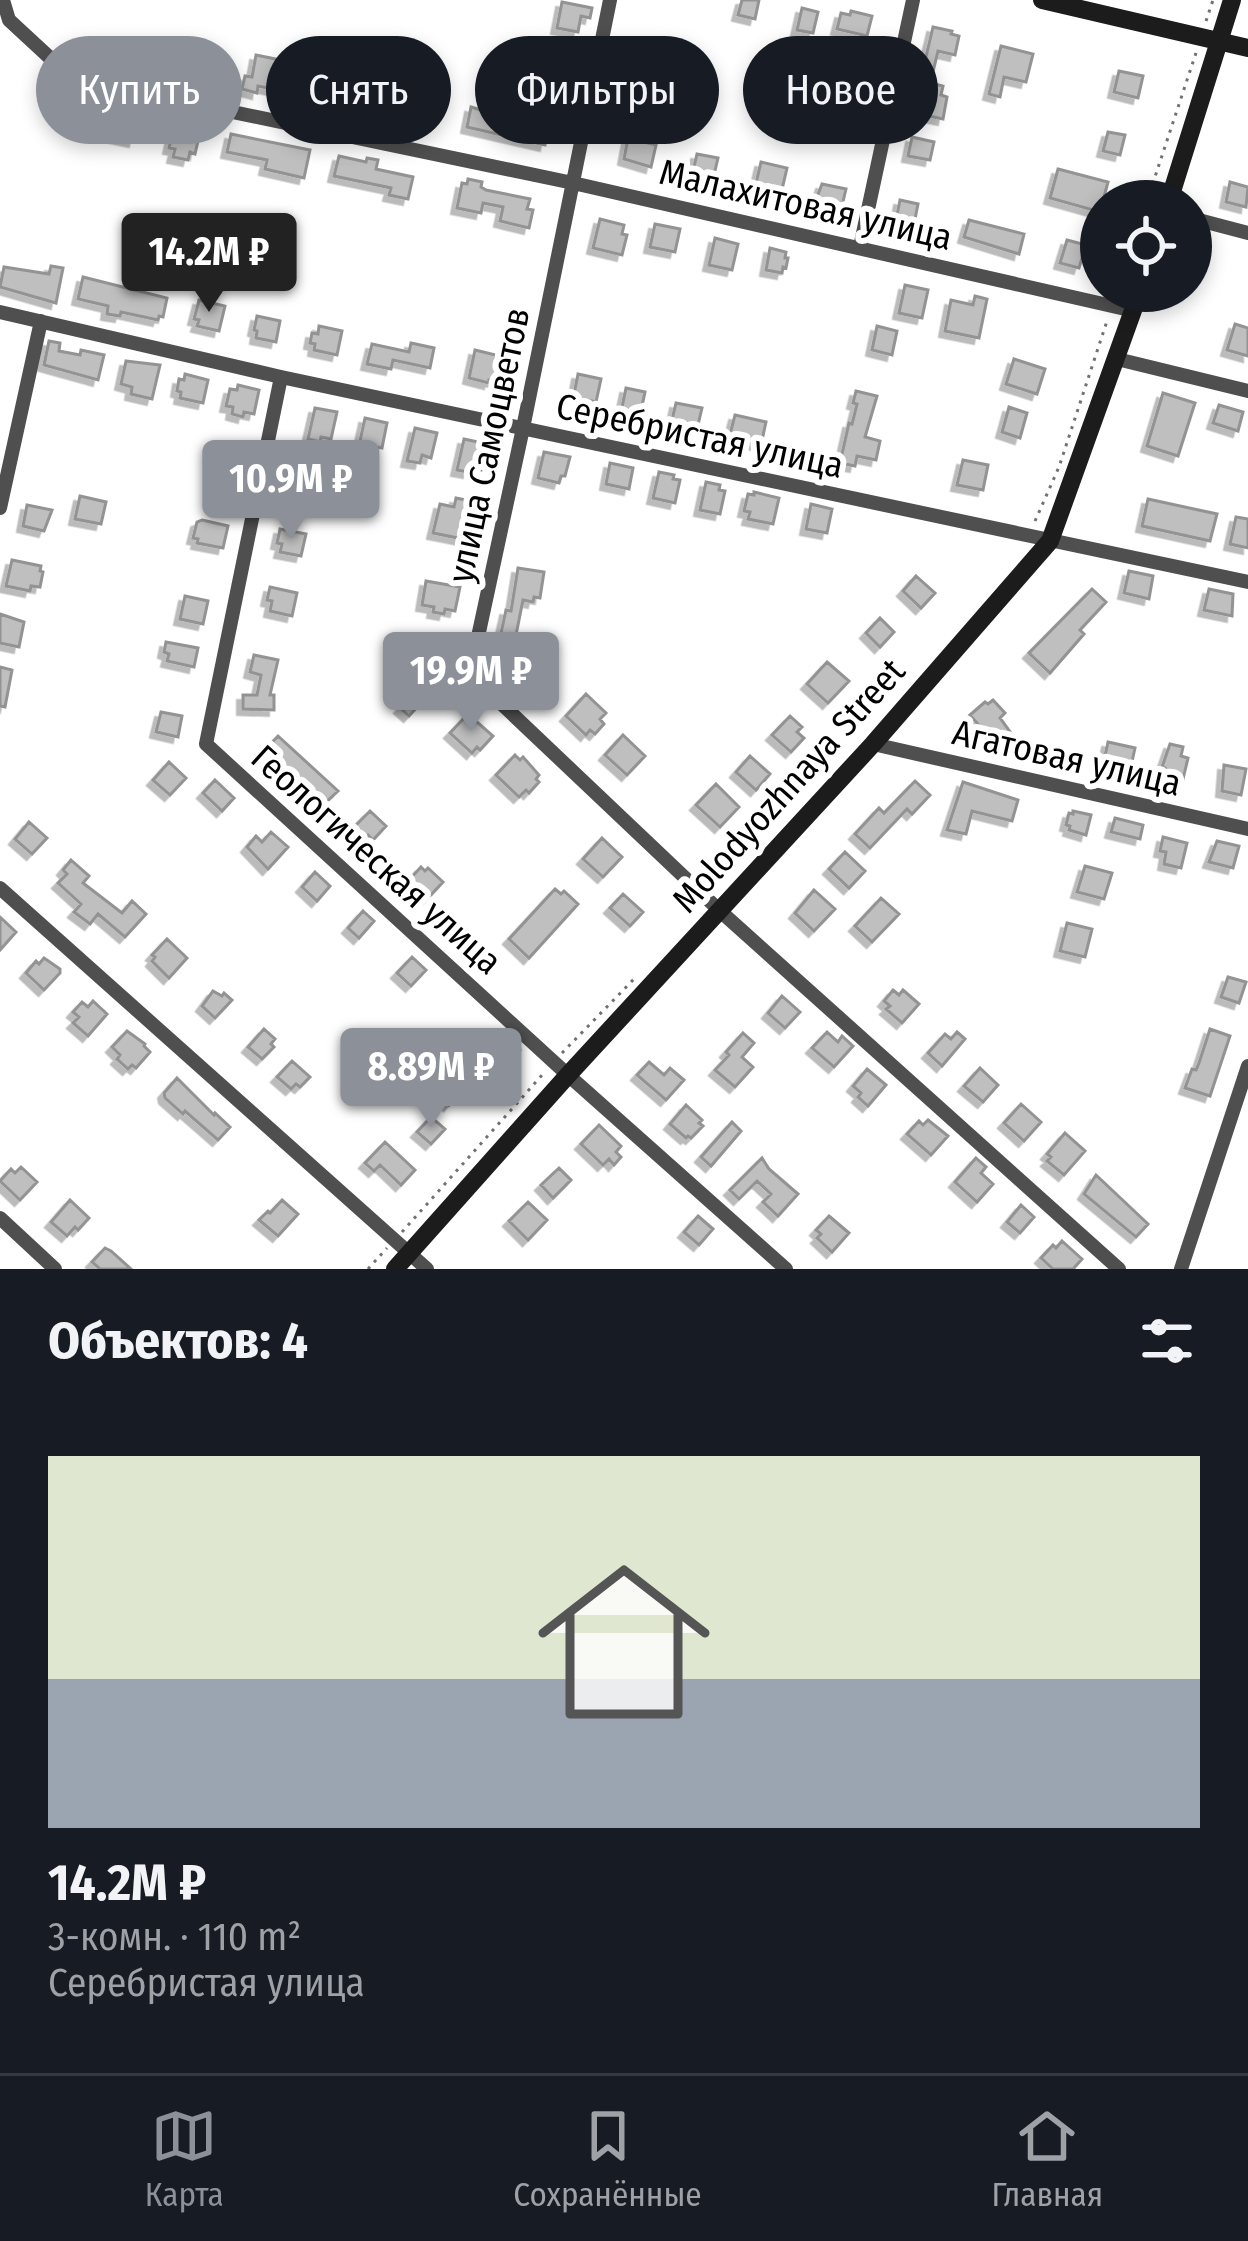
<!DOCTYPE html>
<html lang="ru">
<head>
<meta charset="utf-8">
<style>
  :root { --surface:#171b24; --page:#242831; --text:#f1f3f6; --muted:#9ea1a6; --line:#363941; --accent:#8c9099 }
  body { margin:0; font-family:"Fira Sans Condensed",sans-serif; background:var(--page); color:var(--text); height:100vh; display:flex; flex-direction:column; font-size:45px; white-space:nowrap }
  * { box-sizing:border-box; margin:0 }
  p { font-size:39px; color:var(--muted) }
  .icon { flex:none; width:66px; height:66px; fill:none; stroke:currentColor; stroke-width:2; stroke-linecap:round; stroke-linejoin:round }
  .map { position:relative; height:1269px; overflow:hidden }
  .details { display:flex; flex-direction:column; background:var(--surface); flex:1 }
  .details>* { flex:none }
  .guide { position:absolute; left:36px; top:36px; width:1176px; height:108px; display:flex; gap:24px }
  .fabs { position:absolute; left:1080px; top:180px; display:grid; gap:24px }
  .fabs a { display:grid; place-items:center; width:132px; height:132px; border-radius:50%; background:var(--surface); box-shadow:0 6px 18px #0003; font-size:60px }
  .price { position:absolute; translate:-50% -102px; padding:0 27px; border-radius:12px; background:var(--accent); color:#fff; font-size:39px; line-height:78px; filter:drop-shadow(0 3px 6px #0008) }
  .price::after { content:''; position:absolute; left:50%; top:72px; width:36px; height:27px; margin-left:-18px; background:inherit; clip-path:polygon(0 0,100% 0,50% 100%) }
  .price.current { background:#222; color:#fff }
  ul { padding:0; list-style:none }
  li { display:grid; align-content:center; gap:24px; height:636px; padding:0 48px }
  li span { display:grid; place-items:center; height:372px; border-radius:0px; color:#555 }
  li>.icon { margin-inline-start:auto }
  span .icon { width:216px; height:216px; fill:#fffc; stroke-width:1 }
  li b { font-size:51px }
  h2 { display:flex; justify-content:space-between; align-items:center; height:144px; padding:0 48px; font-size:51px }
  .chip { padding:0 42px; border-radius:54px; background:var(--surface); box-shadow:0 6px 18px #0003; font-size:42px; line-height:108px }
  .chip.current { background:var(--accent); color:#fff }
  .tabs { display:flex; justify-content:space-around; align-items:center; height:168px; border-top:3px solid var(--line); background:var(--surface); font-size:33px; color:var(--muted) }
  .tabs a { display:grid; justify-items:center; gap:6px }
  .tabs .current { color:var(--accent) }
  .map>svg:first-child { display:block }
  .building { fill:#bfbfbf; stroke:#939393; stroke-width:3; filter:url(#shadow) }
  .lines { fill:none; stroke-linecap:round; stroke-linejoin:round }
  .path { stroke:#717171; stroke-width:3; stroke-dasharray:3 6; stroke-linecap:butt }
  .street { stroke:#4f4f4f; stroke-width:14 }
  .secondary { stroke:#1c1c1c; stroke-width:18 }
  .labels { text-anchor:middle; stroke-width:12; stroke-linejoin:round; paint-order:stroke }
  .street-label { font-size:36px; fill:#000; stroke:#fff }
</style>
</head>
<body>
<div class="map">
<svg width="1248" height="1269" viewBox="0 0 1248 1269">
  <defs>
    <filter id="shadow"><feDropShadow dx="-5.5" dy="5.5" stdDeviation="0" flood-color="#0004"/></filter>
  </defs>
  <rect width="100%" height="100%" fill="#fff"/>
  <path class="building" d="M 742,0 L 759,0 L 755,19 L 738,15 Z
    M 562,2 L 592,8 L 590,18 L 581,16 L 578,32 L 557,28 Z
    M 802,8 L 818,12 L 813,33 L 797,30 Z
    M 851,11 L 872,16 L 867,36 L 837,29 L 841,13 L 850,15 Z
    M 933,27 L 952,31 L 951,34 L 959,36 L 955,55 L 938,51 L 932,76 L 922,74 Z
    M 338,38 L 348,40 L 340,79 L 393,90 L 388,116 L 359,109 L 361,100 L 337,94 L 334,104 L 307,98 L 312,74 L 330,78 Z
    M 1001,46 L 1033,54 L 1026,82 L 1004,77 L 1000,97 L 989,94 Z
    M 204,53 L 218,56 L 217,61 L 222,62 L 219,76 L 214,75 L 213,79 L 199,76 Z
    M 256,55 L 285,61 L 278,90 L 258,86 L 257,93 L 242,89 L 245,76 L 252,77 Z
    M 1119,71 L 1143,76 L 1138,98 L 1114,92 Z
    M 851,79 L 868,86 L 863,109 L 855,107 L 854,111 L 845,110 L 846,105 L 838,103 L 842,81 L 850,83 Z
    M 927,82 L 943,86 L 941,95 L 947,97 L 943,119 L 915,113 L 920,94 L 924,95 Z
    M 425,93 L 443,97 L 438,118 L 421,114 Z
    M 482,105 L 550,121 L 545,145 L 467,127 L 471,107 L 481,110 Z
    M 116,110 L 139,116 L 134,141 L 105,135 L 110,112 L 115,113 Z
    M 182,123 L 201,128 L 195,154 L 190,152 L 188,160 L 173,157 L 175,149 L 169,148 L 173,131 L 180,132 Z
    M 1108,132 L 1125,135 L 1120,155 L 1103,151 Z
    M 231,134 L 310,150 L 304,178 L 265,169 L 267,160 L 227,152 Z
    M 912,137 L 934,142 L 930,160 L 908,156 Z
    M 628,138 L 656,145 L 651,167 L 624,159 Z
    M 697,154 L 718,158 L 713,179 L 692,175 Z
    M 339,156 L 366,162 L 367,158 L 378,160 L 376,169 L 413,177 L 408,199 L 389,195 L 391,188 L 334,176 Z
    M 761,162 L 787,168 L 780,198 L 754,192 Z
    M 1058,169 L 1108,182 L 1100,212 L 1050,198 Z
    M 468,179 L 482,182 L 481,187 L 486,190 L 530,199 L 527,209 L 533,210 L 529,228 L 500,221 L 503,207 L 483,203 L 481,213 L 457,208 L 462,183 L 467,184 Z
    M 1230,182 L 1248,187 L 1246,207 L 1226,202 Z
    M 822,184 L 846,189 L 842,206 L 825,202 L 824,207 L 814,205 Z
    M 900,200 L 918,204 L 914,224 L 896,220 Z
    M 600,219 L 624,225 L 622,234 L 627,235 L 622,255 L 593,248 Z
    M 969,220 L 1024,234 L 1019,254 L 964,237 Z
    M 655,224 L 680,229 L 675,252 L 650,247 Z
    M 715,238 L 738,244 L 732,270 L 709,265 Z
    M 1067,240 L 1086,245 L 1079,268 L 1060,263 Z
    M 770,248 L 786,252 L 785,258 L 788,258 L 786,268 L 783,267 L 782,273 L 766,270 Z
    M 51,266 L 63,268 L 56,303 L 0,287 L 4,267 L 49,274 Z
    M 83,277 L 167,298 L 163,317 L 159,316 L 158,320 L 121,312 L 120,316 L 107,314 L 108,306 L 78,299 Z
    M 905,285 L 928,290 L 922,318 L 899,313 Z
    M 975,296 L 987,299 L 979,338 L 945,331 L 951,300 L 973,305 Z
    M 199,300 L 225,306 L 219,331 L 197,326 L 199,320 L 194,319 Z
    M 257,316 L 280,321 L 276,342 L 256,338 L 257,331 L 254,330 Z
    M 1235,324 L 1248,328 L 1248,356 L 1227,350 Z
    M 319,326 L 342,331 L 337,355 L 314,350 L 315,344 L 310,343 L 312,333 L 318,334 Z
    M 877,326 L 897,331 L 892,355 L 872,350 Z
    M 49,341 L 60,343 L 59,351 L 80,355 L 81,350 L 104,355 L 98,380 L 44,365 Z
    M 411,343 L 434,348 L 430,368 L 393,360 L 391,369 L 367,364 L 372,344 L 409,352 Z
    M 475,350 L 500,356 L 495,381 L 489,380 L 489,383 L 469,378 Z
    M 1014,359 L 1045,369 L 1037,394 L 1006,384 Z
    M 126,361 L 160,365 L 152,399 L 131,394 L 132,387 L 121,384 Z
    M 185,374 L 208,380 L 203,403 L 180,398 L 181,392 L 177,391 L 179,379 L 184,380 Z
    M 578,374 L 601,379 L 596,402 L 578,398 L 579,396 L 574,394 Z
    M 238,385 L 259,390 L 254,414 L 244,412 L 243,417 L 232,414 L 233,407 L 226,406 L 230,389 L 237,390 Z
    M 626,388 L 645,392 L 640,416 L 621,412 Z
    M 856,391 L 877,396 L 865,437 L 880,441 L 876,460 L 857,456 L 855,466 L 840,463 L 849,423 L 852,424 L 857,404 L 853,403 Z
    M 1163,393 L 1195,403 L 1178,456 L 1147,446 Z
    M 676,403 L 702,408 L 697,429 L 671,424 Z
    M 1219,405 L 1243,412 L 1238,431 L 1213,423 Z
    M 1009,407 L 1027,413 L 1020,438 L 1002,432 Z
    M 315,408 L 337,412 L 331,439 L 321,437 L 320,442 L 308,439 Z
    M 735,415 L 766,422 L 761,445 L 729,438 Z
    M 365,418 L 387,423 L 382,448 L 371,446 L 370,452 L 358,450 Z
    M 415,428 L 437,433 L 431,458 L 422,455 L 420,463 L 407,461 Z
    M 464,439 L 487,444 L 481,470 L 469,467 L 468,472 L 457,470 Z
    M 544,452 L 570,457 L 565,476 L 561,476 L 559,483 L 538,478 Z
    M 963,460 L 988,465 L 983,490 L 957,485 Z
    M 610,463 L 633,468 L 629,489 L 606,484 Z
    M 659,472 L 674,475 L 673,479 L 680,480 L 675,503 L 653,498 Z
    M 706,482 L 720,485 L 719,490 L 725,491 L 720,514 L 700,510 Z
    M 754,492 L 779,498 L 773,524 L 748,519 L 750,512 L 744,511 L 748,494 L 754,495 Z
    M 80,496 L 106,502 L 101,524 L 75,519 Z
    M 456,498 L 485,504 L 481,524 L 467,521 L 463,539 L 433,533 L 440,504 L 454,507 Z
    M 1148,499 L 1217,514 L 1210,541 L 1142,526 Z
    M 811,504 L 832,509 L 827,533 L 806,529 Z
    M 27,505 L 52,510 L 44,531 L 23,526 Z
    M 1236,517 L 1248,519 L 1248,548 L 1230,544 Z
    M 202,520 L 228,526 L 223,548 L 197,543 L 198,539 L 193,538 L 197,522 Z
    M 280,529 L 306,534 L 301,556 L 280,552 L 282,544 L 277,543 Z
    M 12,560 L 41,566 L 40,571 L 43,572 L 40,587 L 31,586 L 30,591 L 6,586 Z
    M 518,568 L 544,572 L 540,598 L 534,597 L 533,602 L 523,600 L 513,650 L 498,647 L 506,610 L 511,611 Z
    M 1129,571 L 1153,576 L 1149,599 L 1124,593 Z
    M 916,576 L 935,593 L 921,608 L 903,591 Z
    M 426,581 L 460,587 L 455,611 L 445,609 L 444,614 L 433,612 L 434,607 L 422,605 Z
    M 270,587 L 297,593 L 292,616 L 270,611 L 272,601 L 267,600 Z
    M 1092,589 L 1106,602 L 1080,630 L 1084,634 L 1050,673 L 1029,653 Z
    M 1209,589 L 1233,594 L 1232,616 L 1204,610 Z
    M 185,596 L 208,601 L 203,624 L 180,619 Z
    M 0,614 L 24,622 L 19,647 L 0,643 Z
    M 880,618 L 894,632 L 880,647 L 866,633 Z
    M 420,640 L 446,644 L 442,670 L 416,666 Z
    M 166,642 L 198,648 L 194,667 L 167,661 L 169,654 L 164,652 Z
    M 532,652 L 553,672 L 535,691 L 517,674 L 520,670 L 517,668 Z
    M 254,655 L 278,660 L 270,695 L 274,695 L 274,710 L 243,709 L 243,695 L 257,695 L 261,675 L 250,672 Z
    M 827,662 L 849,681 L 828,703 L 807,684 Z
    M 0,667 L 12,670 L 5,707 L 0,706 Z
    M 412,680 L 428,695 L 409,716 L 400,708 L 405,703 L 397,697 Z
    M 586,694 L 606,713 L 600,719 L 604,724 L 595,734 L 590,730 L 586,735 L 566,716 Z
    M 993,700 L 1005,713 L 1000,718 L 1016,740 L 1002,752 L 970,715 L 985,702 L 988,704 Z
    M 161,712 L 182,716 L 178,737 L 156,732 Z
    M 468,714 L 493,736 L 480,750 L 477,747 L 472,753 L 450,733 Z
    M 790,716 L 802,727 L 797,732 L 804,738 L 791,752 L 772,735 Z
    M 623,735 L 645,756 L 627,775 L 605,755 Z
    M 278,736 L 338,791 L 323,805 L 292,775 L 289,778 L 262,753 Z
    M 1108,742 L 1135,748 L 1130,771 L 1103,765 Z
    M 1170,744 L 1183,747 L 1181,756 L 1188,758 L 1183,779 L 1163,775 L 1165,768 L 1162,767 Z
    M 515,755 L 520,760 L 523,757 L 539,775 L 536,779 L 539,782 L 529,793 L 526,790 L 519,797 L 496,775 Z
    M 750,756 L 770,774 L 756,790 L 736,772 Z
    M 169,762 L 186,778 L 170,795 L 153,780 Z
    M 1224,765 L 1246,769 L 1241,795 L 1222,791 Z
    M 215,780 L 234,798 L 222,811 L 203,793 Z
    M 915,781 L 930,795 L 912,814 L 907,809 L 870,848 L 855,834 L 879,808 L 884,813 Z
    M 963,782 L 1018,800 L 1012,821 L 972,811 L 966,834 L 947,830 Z
    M 716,784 L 739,807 L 720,827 L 696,805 Z
    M 370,811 L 386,826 L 373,840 L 368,835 L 363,840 L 352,829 Z
    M 1073,811 L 1091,815 L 1086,835 L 1069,830 L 1070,826 L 1066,825 L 1069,813 L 1073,814 Z
    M 1115,818 L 1143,825 L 1140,839 L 1111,832 Z
    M 29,822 L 47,838 L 32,854 L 15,839 Z
    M 271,832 L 288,847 L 268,869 L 247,847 L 256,836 L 262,842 Z
    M 1163,837 L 1187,843 L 1181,868 L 1164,864 L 1166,852 L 1160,851 Z
    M 602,838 L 622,857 L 603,877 L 583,859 Z
    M 1217,841 L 1239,846 L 1233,868 L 1209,862 Z
    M 845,852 L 865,871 L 849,888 L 829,869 Z
    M 71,860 L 89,876 L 83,883 L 122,913 L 132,901 L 146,914 L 125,937 L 98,914 L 90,924 L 74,912 L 81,904 L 58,883 L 67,874 L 63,870 Z
    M 1085,866 L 1112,873 L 1104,899 L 1077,892 Z
    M 421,867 L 425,871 L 428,868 L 443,882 L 428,898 L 409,880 Z
    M 315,872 L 330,886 L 317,901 L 302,887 Z
    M 555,889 L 561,894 L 564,891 L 578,904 L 529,958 L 509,939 Z
    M 814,890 L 835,909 L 814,931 L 795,913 Z
    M 623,894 L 643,912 L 630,926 L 610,908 Z
    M 881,898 L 899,914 L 872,942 L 855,926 Z
    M 363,911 L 374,921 L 359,938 L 348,928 Z
    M 0,917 L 16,932 L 0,950 Z
    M 1067,923 L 1092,929 L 1085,957 L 1060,951 Z
    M 167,939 L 187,958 L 169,978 L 152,961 L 155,957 L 152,955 Z
    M 412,957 L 426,970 L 411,986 L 397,973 Z
    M 44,958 L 60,969 L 60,973 L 44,990 L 26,973 L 36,961 L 39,964 Z
    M 1228,977 L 1246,982 L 1239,1003 L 1221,997 Z
    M 893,990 L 899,995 L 903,990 L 919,1004 L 902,1023 L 886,1009 L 890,1006 L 884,1001 Z
    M 213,991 L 222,996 L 224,993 L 232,1000 L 215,1018 L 202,1006 Z
    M 782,996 L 800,1012 L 785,1028 L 768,1013 Z
    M 93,1001 L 107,1014 L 88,1036 L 73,1023 L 79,1017 L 73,1012 L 82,1002 L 88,1007 Z
    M 264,1029 L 275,1039 L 271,1044 L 274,1047 L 262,1059 L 248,1047 Z
    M 1210,1029 L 1230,1036 L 1210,1096 L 1185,1088 L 1192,1069 L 1196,1070 L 1199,1063 Z
    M 127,1031 L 145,1044 L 144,1046 L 150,1052 L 136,1068 L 132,1065 L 128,1069 L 117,1059 L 120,1055 L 112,1047 Z
    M 827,1032 L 838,1042 L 842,1036 L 853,1046 L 834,1067 L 812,1048 Z
    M 957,1032 L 965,1039 L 942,1066 L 928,1053 L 945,1034 L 951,1039 Z
    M 743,1033 L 754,1043 L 742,1057 L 753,1067 L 735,1087 L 715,1070 L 729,1055 L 726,1052 Z
    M 505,1037 L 520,1050 L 502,1069 L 488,1055 Z
    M 292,1061 L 310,1077 L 300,1087 L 296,1084 L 291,1089 L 277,1077 Z
    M 649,1062 L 664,1075 L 670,1068 L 684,1080 L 666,1100 L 637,1075 Z
    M 980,1068 L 998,1085 L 983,1102 L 964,1086 Z
    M 867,1069 L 886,1085 L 868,1106 L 858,1097 L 861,1093 L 853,1086 Z
    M 177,1078 L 214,1115 L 215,1113 L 230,1127 L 218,1140 L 185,1111 L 183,1114 L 165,1098 L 164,1093 Z
    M 438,1078 L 457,1096 L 449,1105 L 430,1087 Z
    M 1021,1104 L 1041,1122 L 1024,1141 L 1004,1123 Z
    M 686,1105 L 702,1120 L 699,1123 L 703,1126 L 691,1138 L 688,1136 L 686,1138 L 670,1124 Z
    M 431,1117 L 445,1129 L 431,1144 L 417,1132 Z
    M 928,1120 L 948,1136 L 931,1155 L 907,1134 L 919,1121 L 923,1125 Z
    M 732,1122 L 741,1131 L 711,1166 L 701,1157 Z
    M 599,1125 L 621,1146 L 616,1152 L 621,1157 L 614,1165 L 609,1159 L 603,1165 L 581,1144 Z
    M 1065,1133 L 1085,1151 L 1064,1175 L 1047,1161 L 1051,1157 L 1047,1154 Z
    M 385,1142 L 415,1170 L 401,1185 L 380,1165 L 374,1171 L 365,1163 Z
    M 762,1158 L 769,1169 L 798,1194 L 778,1216 L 763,1202 L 771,1194 L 757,1181 L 739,1199 L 730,1190 Z
    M 976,1158 L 986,1167 L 981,1173 L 993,1184 L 977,1202 L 955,1182 Z
    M 21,1167 L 37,1182 L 20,1200 L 0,1181 L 11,1169 L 15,1173 Z
    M 559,1168 L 571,1180 L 553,1198 L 541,1185 Z
    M 1096,1175 L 1148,1224 L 1136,1237 L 1084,1194 Z
    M 70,1200 L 89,1218 L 78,1230 L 75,1227 L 67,1236 L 51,1222 Z
    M 282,1200 L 298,1214 L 278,1236 L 259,1220 L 268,1211 L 270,1213 Z
    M 528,1202 L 547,1220 L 528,1240 L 509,1221 Z
    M 1021,1205 L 1034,1217 L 1020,1233 L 1007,1222 Z
    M 698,1216 L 713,1229 L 699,1245 L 684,1232 Z
    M 829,1216 L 849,1233 L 832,1252 L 817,1238 L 821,1234 L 816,1230 Z
    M 1062,1241 L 1082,1259 L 1073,1269 L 1053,1269 L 1041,1258 L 1053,1245 L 1056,1248 Z
    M 105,1248 L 111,1251 L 131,1269 L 100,1269 L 92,1262 Z"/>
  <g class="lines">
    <path class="path" d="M 1206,21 L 1213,0
      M 1147,201 L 1196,53
      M 1035,521 L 1059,467 L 1107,321
      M 562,1053 L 635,978
      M 402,1232 L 544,1073
      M 368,1269 L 387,1248"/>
    <path class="street" d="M 3,0 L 9,20 L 49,57 L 113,87 L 573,183 L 1134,311
      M 610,0 L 523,428 L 470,674 L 719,910 L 1119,1269
      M 1191,218 L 1248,233
      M 860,247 L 913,0
      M 0,312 L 281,377 L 1248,582
      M 1117,359 L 1248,391
      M 281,377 L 206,744 L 568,1075 L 786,1269
      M 0,508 L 41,321
      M 873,744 L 1248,829
      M 0,888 L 427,1269
      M 0,1218 L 55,1269
      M 1181,1269 L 1248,1066"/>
    <path class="secondary" d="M 1042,0 L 1248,48
      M 1169,201 L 1232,0
      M 395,1269 L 568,1075 L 873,744 L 1050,541 L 1140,291"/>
  </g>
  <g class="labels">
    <g class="street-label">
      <text transform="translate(806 204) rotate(13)" y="13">Малахитовая улица</text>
      <text transform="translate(700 435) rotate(12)" y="13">Серебристая улица</text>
      <text transform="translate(488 445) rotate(-78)" y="13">улица Самоцветов</text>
      <text transform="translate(1067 757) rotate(13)" y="13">Агатовая улица</text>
      <text transform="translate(788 785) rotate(-48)" y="13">Molodyozhnaya Street</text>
      <text transform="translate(377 859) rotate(42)" y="13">Геологическая улица</text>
    </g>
  </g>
</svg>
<div class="fabs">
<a><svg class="icon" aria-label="locate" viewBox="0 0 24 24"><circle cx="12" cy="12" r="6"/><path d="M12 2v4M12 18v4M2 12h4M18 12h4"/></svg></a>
</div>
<b class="price current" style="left:209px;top:315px">14.2M ₽</b>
<b class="price" style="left:291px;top:542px">10.9M ₽</b>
<b class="price" style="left:471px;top:734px">19.9M ₽</b>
<b class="price" style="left:431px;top:1130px">8.89M ₽</b>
<div class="guide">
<a class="chip current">Купить</a>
<a class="chip">Снять</a>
<a class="chip">Фильтры</a>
<a class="chip">Новое</a>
</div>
</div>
<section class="details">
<h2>Объектов: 4<svg class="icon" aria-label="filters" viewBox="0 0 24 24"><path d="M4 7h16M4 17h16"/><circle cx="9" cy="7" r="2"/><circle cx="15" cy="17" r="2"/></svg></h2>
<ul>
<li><span style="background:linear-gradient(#dfe7d0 60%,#9aa5b1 0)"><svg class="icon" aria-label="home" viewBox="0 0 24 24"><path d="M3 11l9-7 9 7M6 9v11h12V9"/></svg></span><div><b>14.2M ₽</b><p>3-комн. · 110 m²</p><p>Серебристая улица</p></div></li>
</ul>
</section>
<nav class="tabs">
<a class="current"><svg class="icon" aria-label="map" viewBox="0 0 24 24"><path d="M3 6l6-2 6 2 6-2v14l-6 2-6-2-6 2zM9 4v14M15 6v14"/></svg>Карта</a>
<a><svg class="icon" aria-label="saved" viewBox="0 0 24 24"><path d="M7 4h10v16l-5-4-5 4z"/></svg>Сохранённые</a>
<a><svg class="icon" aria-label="home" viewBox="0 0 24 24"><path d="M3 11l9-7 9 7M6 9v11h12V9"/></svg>Главная</a>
</nav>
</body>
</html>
